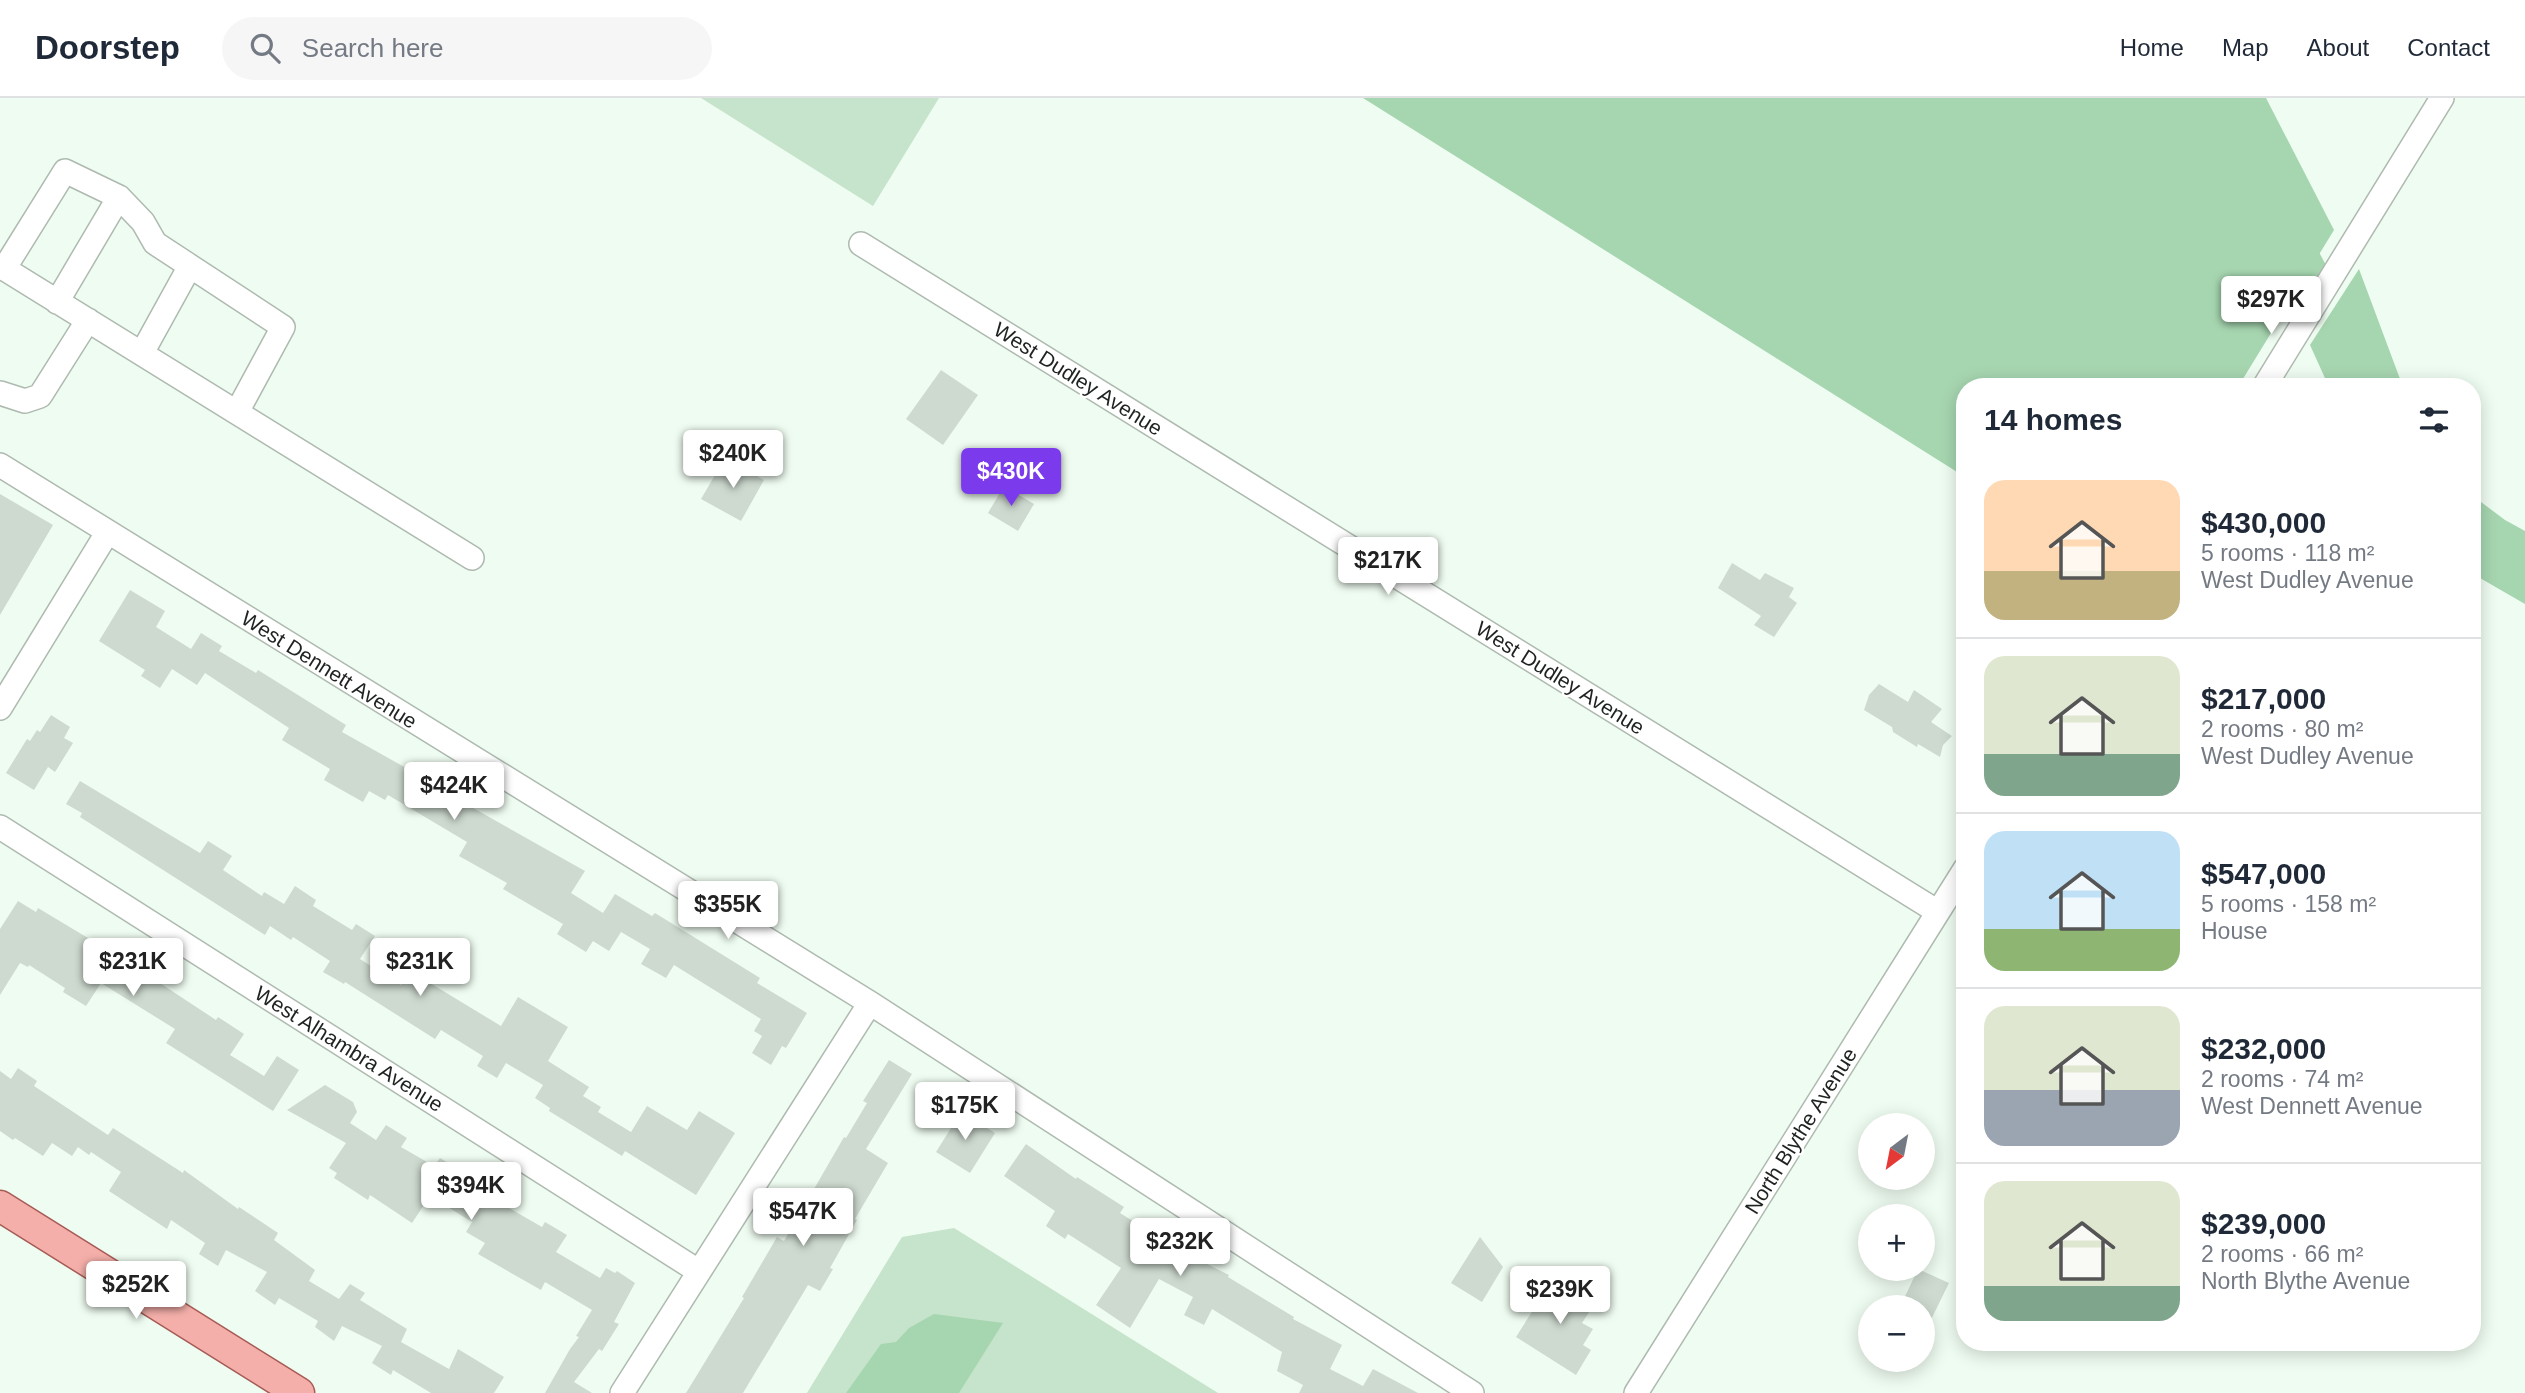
<!DOCTYPE html>
<html lang="en">
<head>
<meta charset="utf-8">
<style>
  :root { --surface:#fff; --page:#f6f6f7; --text:#1f2937; --muted:#747a83; --line:#e0e1e3; --accent:#7c3aed }
  body { margin:0; font-family:Arial,sans-serif; background:var(--page); color:var(--text); height:100vh; display:flex; flex-direction:column; font-size:26px; white-space:nowrap }
  * { box-sizing:border-box; margin:0 }
  p { font-size:23px; color:var(--muted) }
  .icon { flex:none; width:38px; height:38px; fill:none; stroke:currentColor; stroke-width:2; stroke-linecap:round; stroke-linejoin:round }
  .map { position:relative; flex:1; overflow:hidden }
  .drawer { position:absolute; left:1956px; top:280px; width:525px; height:973px; display:flex; flex-direction:column; background:var(--surface); border-radius:28px; box-shadow:0 4px 18px #0003 }
  .drawer>* { flex:none }
  .needle { width:46px; rotate:212deg }
  .buttons { position:absolute; left:1858px; top:1015px; display:grid; gap:14px }
  .buttons a { display:grid; place-items:center; width:77px; height:77px; border-radius:50%; background:var(--surface); box-shadow:0 4px 18px #0003; font-size:35px }
  .price { position:absolute; translate:-50% -60px; padding:0 16px; border-radius:7px; background:#fff; color:#222; font-size:23px; line-height:46px; filter:drop-shadow(0 2px 4px #0008) }
  .price::after { content:''; position:absolute; left:50%; top:42px; width:21px; height:16px; margin-left:-10px; background:inherit; clip-path:polygon(0 0,100% 0,50% 100%) }
  .price.active { background:var(--accent); color:#fff }
  ul { padding:0; list-style:none }
  li { display:flex; align-items:center; gap:21px; height:175px; padding:0 28px }
  li+li { border-top:2px solid var(--line) }
  li span { display:grid; place-items:center; flex:none; width:196px; height:140px; border-radius:21px; color:#555 }
  li>.icon { margin-inline-start:auto }
  span .icon { width:84px; height:84px; fill:#fffc; stroke-width:1 }
  li b { font-size:30px }
  h2 { display:flex; justify-content:space-between; align-items:center; height:84px; padding:0 28px; font-size:30px }
  header { display:flex; align-items:center; gap:42px; box-sizing:border-box; height:98px; padding:0 35px; background:var(--surface); border-bottom:2px solid var(--line) }
  header strong { font-size:33px }
  nav { display:flex; gap:38px; margin-inline-start:auto; font-size:24px }
  .search { width:490px; height:63px; background:var(--page); display:flex; align-items:center; gap:18px; box-sizing:border-box; padding:0 24px; border-radius:38px; color:var(--muted); font-size:26px }
  .map>svg:first-child { display:block }
  .green { fill:#c6e3cb }
  .water { fill:#a6d6b0 }
  .lines { fill:none; stroke-linecap:round; stroke-linejoin:round }
  .canal { stroke:#a6d6b0; stroke-width:23 }
  .building { fill:#cedad0 }
  .minor-casing { stroke:#aebab0; stroke-width:26 }
  .major-casing { stroke:#a65b55; stroke-width:33 }
  .minor { stroke:#fff; stroke-width:23 }
  .major { stroke:#f5afaa; stroke-width:30 }
  .labels { text-anchor:middle; stroke-width:5; stroke-linejoin:round; paint-order:stroke }
  .street-label { font-size:21px; fill:#1f2320; stroke:#fff }
</style>
</head>
<body>
<header>
<strong>Doorstep</strong>
<div class="search"><svg class="icon" aria-label="search" viewBox="0 0 24 24"><circle cx="10" cy="10" r="6"/><path d="M15 15l6 6"/></svg>Search here</div>
<nav><a>Home</a><a>Map</a><a>About</a><a>Contact</a></nav>
</header>
<div class="map">
<svg width="2525" height="1295" viewBox="0 0 2525 1295">
  <rect width="100%" height="100%" fill="#effcf1"/>
  <path class="green" d="M 701,0 L 939,0 L 873,108 Z
    M 954,1130 L 1218,1295 L 807,1295 L 902,1139 Z"/>
  <path class="water" d="M 1363,0 L 2266,0 L 2334,132 L 2238,289 L 1965,289 L 1965,379 Z
    M 2359,171 L 2403,289 L 2329,289 L 2310,247 Z
    M 2473,398 L 2505,422 L 2525,433 L 2525,506 L 2473,476 Z
    M 934,1216 L 1003,1225 L 959,1295 L 846,1295 L 881,1246 L 896,1244 L 909,1230 Z"/>
  <g class="lines">
    <path class="canal" d="M 2299,141 L 2316,173"/>
  </g>
  <path class="building" d="M 941,272 L 978,297 L 943,347 L 906,321 Z
    M 725,360 L 764,382 L 741,423 L 701,401 Z
    M 1004,388 L 1034,406 L 1018,433 L 988,415 Z
    M 0,396 L 53,427 L 0,517 Z
    M 1732,465 L 1760,482 L 1765,475 L 1794,490 L 1789,499 L 1797,505 L 1774,539 L 1754,527 L 1761,518 L 1718,490 Z
    M 130,492 L 165,513 L 156,529 L 191,551 L 201,535 L 222,548 L 219,553 L 256,575 L 258,572 L 346,627 L 342,634 L 415,675 L 417,670 L 452,692 L 450,697 L 585,773 L 571,795 L 603,815 L 615,796 L 652,818 L 655,815 L 760,880 L 757,885 L 807,915 L 786,950 L 782,948 L 771,967 L 752,955 L 762,938 L 754,933 L 761,921 L 674,867 L 666,880 L 641,866 L 650,851 L 621,834 L 609,853 L 593,843 L 586,854 L 557,836 L 563,826 L 503,791 L 507,785 L 459,758 L 467,744 L 388,697 L 385,702 L 369,693 L 363,704 L 324,682 L 330,671 L 282,642 L 289,630 L 205,575 L 197,587 L 172,571 L 160,590 L 141,578 L 145,572 L 99,543 Z
    M 1879,586 L 1908,604 L 1914,592 L 1942,611 L 1931,624 L 1952,638 L 1943,647 L 1940,659 L 1918,646 L 1917,649 L 1893,634 L 1892,629 L 1864,612 L 1869,597 Z
    M 51,617 L 70,629 L 64,640 L 73,645 L 55,674 L 48,669 L 34,692 L 6,675 L 27,641 L 30,643 L 37,632 L 40,634 Z
    M 80,683 L 200,755 L 208,743 L 232,758 L 223,772 L 262,798 L 264,794 L 284,806 L 295,788 L 316,802 L 313,808 L 352,832 L 356,826 L 375,838 L 360,861 L 401,887 L 412,870 L 431,882 L 430,885 L 501,928 L 518,899 L 568,929 L 548,963 L 589,989 L 583,998 L 601,1009 L 598,1014 L 631,1034 L 647,1008 L 687,1032 L 699,1013 L 735,1035 L 696,1097 L 625,1053 L 622,1058 L 549,1013 L 550,1010 L 535,1000 L 543,987 L 506,965 L 497,980 L 477,968 L 483,958 L 441,932 L 435,941 L 345,884 L 344,886 L 323,874 L 330,863 L 293,839 L 291,842 L 270,828 L 265,837 L 80,719 L 82,715 L 66,706 Z
    M 18,803 L 36,814 L 38,810 L 98,846 L 93,853 L 126,874 L 131,866 L 216,922 L 218,919 L 244,936 L 230,957 L 264,978 L 277,958 L 299,972 L 273,1013 L 166,945 L 175,931 L 101,885 L 86,908 L 63,894 L 65,890 L 29,867 L 28,869 L 20,865 L 0,897 L 0,831 Z
    M 889,962 L 912,976 L 866,1051 L 888,1065 L 855,1121 L 857,1122 L 830,1170 L 833,1171 L 820,1193 L 808,1187 L 743,1295 L 686,1295 L 744,1200 L 742,1199 L 777,1139 L 784,1143 L 844,1039 L 846,1040 L 867,1005 L 863,1003 Z
    M 18,970 L 37,983 L 34,988 L 108,1037 L 113,1030 L 183,1075 L 184,1072 L 238,1111 L 239,1109 L 278,1135 L 274,1142 L 315,1172 L 309,1183 L 339,1201 L 350,1186 L 365,1195 L 360,1202 L 407,1231 L 401,1244 L 449,1271 L 458,1251 L 504,1279 L 494,1295 L 431,1295 L 393,1272 L 391,1277 L 372,1265 L 382,1248 L 342,1228 L 334,1243 L 315,1229 L 318,1223 L 279,1200 L 275,1207 L 255,1193 L 267,1174 L 226,1152 L 218,1168 L 199,1156 L 205,1145 L 171,1122 L 167,1131 L 109,1093 L 121,1074 L 91,1054 L 89,1057 L 78,1049 L 72,1058 L 52,1045 L 43,1058 L 15,1040 L 13,1042 L 0,1033 L 0,973 L 11,981 Z
    M 325,987 L 353,1004 L 357,1014 L 350,1025 L 376,1042 L 386,1027 L 407,1040 L 401,1049 L 434,1068 L 440,1060 L 512,1104 L 509,1110 L 542,1129 L 545,1124 L 567,1137 L 556,1154 L 600,1180 L 606,1170 L 615,1175 L 617,1173 L 635,1185 L 614,1224 L 619,1226 L 602,1253 L 599,1251 L 574,1284 L 592,1295 L 545,1295 L 570,1251 L 579,1239 L 576,1238 L 592,1212 L 545,1184 L 541,1192 L 478,1156 L 485,1145 L 466,1134 L 472,1124 L 430,1098 L 412,1125 L 370,1097 L 368,1102 L 334,1080 L 337,1075 L 329,1070 L 346,1045 L 287,1012 Z
    M 961,1014 L 995,1035 L 970,1075 L 936,1054 Z
    M 1026,1046 L 1076,1081 L 1077,1079 L 1124,1109 L 1120,1115 L 1177,1151 L 1229,1177 L 1228,1179 L 1294,1219 L 1293,1221 L 1342,1247 L 1330,1271 L 1363,1288 L 1373,1271 L 1418,1295 L 1299,1295 L 1303,1287 L 1277,1273 L 1282,1254 L 1212,1211 L 1204,1227 L 1184,1217 L 1193,1199 L 1159,1181 L 1130,1230 L 1096,1207 L 1121,1170 L 1068,1136 L 1065,1141 L 1046,1128 L 1055,1113 L 1004,1078 Z
    M 1480,1139 L 1503,1169 L 1482,1204 L 1451,1185 Z
    M 1918,1171 L 1949,1185 L 1923,1238 L 1923,1209 L 1900,1209 Z
    M 1554,1179 L 1595,1205 L 1582,1225 L 1593,1231 L 1583,1247 L 1591,1252 L 1576,1277 L 1516,1239 Z"/>
  <g class="lines">
    <defs>
      <path id="minor" d="M 861,146 L 1938,814
        M 0,168 L 472,460
        M 4,171 L 65,73 L 119,99 L 143,124 L 155,145 L 190,168
        M 57,204 L 119,99
        M 142,255 L 190,168 L 283,229 L 237,314
        M 2264,289 L 2442,0
        M 0,295 L 25,303 L 40,298 L 88,222
        M 0,367 L 870,905 L 1472,1295
        M 0,610 L 107,435
        M 0,729 L 698,1173
        M 622,1295 L 870,905
        M 1636,1295 L 1965,771"/>
      <path id="major" d="M 0,1108 L 299,1295"/>
    </defs>
    <use href="#minor" class="minor-casing"/>
    <use href="#major" class="major-casing"/>
    <use href="#minor" class="minor"/>
    <use href="#major" class="major"/>
  </g>
  <g class="labels">
    <g class="street-label">
      <text transform="translate(1078 281) rotate(32)" y="7">West Dudley Avenue</text>
      <text transform="translate(329 572) rotate(32)" y="7">West Dennett Avenue</text>
      <text transform="translate(1560 580) rotate(32)" y="7">West Dudley Avenue</text>
      <text transform="translate(349 951) rotate(32)" y="7">West Alhambra Avenue</text>
      <text transform="translate(1801 1033) rotate(-58)" y="7">North Blythe Avenue</text>
    </g>
  </g>
</svg>
<div class="buttons">
<a><svg class="needle" viewBox="-14 -14 28 28"><path d="M0-13l5 13h-10z" fill="#e53935"/><path d="M0 13l5-13h-10z" fill="#747a83"/></svg></a>
<a>+</a>
<a>−</a>
</div>
<b class="price" style="left:2271px;top:238px">$297K</b>
<b class="price" style="left:733px;top:392px">$240K</b>
<b class="price active" style="left:1011px;top:410px">$430K</b>
<b class="price" style="left:1388px;top:499px">$217K</b>
<b class="price" style="left:454px;top:724px">$424K</b>
<b class="price" style="left:728px;top:843px">$355K</b>
<b class="price" style="left:133px;top:900px">$231K</b>
<b class="price" style="left:420px;top:900px">$231K</b>
<b class="price" style="left:965px;top:1044px">$175K</b>
<b class="price" style="left:471px;top:1124px">$394K</b>
<b class="price" style="left:803px;top:1150px">$547K</b>
<b class="price" style="left:1180px;top:1180px">$232K</b>
<b class="price" style="left:136px;top:1223px">$252K</b>
<b class="price" style="left:1560px;top:1228px">$239K</b>
<section class="drawer">
<h2>14 homes<svg class="icon" aria-label="filters" viewBox="0 0 24 24"><path d="M4 7h16M4 17h16"/><circle cx="9" cy="7" r="2"/><circle cx="15" cy="17" r="2"/></svg></h2>
<ul>
<li><span style="background:linear-gradient(#ffd9b3 65%,#c2b280 0)"><svg class="icon" aria-label="home" viewBox="0 0 24 24"><path d="M3 11l9-7 9 7M6 9v11h12V9"/></svg></span><div><b>$430,000</b><p>5 rooms · 118 m²</p><p>West Dudley Avenue</p></div></li>
<li><span style="background:linear-gradient(#dfe7d0 70%,#7fa58c 0)"><svg class="icon" aria-label="home" viewBox="0 0 24 24"><path d="M3 11l9-7 9 7M6 9v11h12V9"/></svg></span><div><b>$217,000</b><p>2 rooms · 80 m²</p><p>West Dudley Avenue</p></div></li>
<li><span style="background:linear-gradient(#bfe0f5 70%,#8fb573 0)"><svg class="icon" aria-label="home" viewBox="0 0 24 24"><path d="M3 11l9-7 9 7M6 9v11h12V9"/></svg></span><div><b>$547,000</b><p>5 rooms · 158 m²</p><p>House</p></div></li>
<li><span style="background:linear-gradient(#dfe7d0 60%,#9aa5b1 0)"><svg class="icon" aria-label="home" viewBox="0 0 24 24"><path d="M3 11l9-7 9 7M6 9v11h12V9"/></svg></span><div><b>$232,000</b><p>2 rooms · 74 m²</p><p>West Dennett Avenue</p></div></li>
<li><span style="background:linear-gradient(#dfe7d0 75%,#7fa58c 0)"><svg class="icon" aria-label="home" viewBox="0 0 24 24"><path d="M3 11l9-7 9 7M6 9v11h12V9"/></svg></span><div><b>$239,000</b><p>2 rooms · 66 m²</p><p>North Blythe Avenue</p></div></li>
</ul>
</section>
</div>
</body>
</html>
